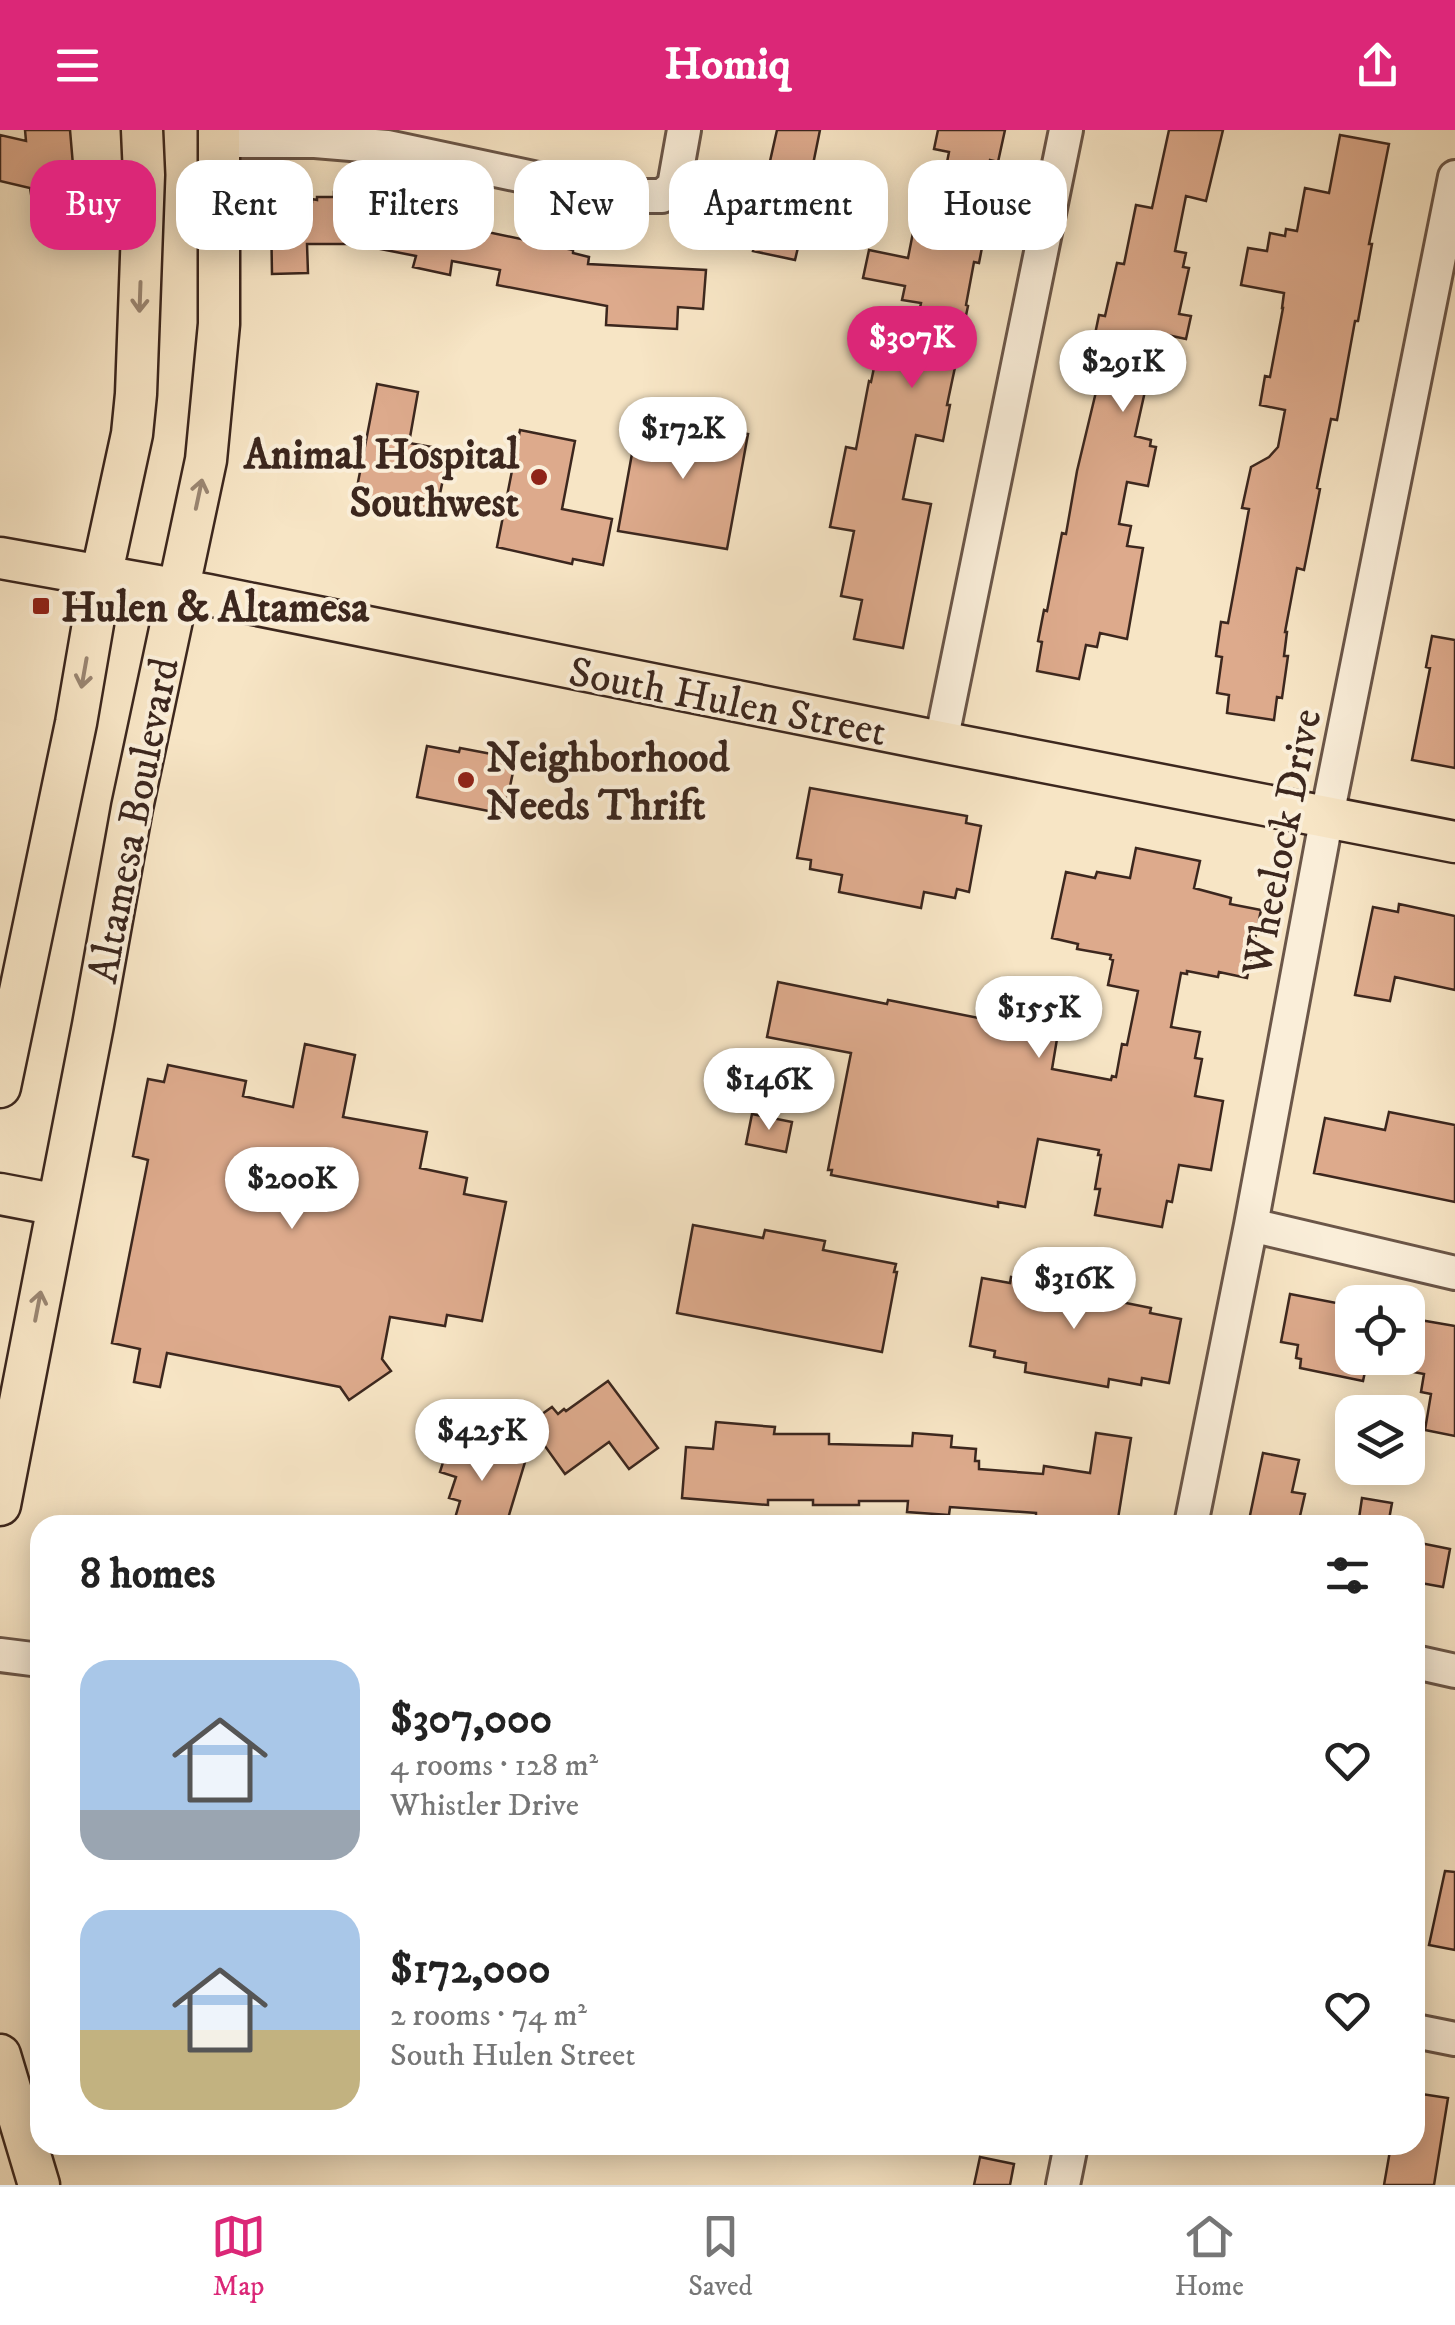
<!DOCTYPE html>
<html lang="en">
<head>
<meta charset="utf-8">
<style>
  :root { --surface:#fff; --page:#f6f6f6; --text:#222; --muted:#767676; --line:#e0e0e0; --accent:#db2777 }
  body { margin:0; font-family:"IM FELL DW Pica",serif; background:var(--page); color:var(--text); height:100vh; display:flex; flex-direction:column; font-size:38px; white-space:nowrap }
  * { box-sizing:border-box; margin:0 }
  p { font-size:32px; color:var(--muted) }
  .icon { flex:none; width:55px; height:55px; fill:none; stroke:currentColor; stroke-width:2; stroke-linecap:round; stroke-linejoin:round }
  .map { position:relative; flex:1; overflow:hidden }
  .side { position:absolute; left:30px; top:1385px; width:1395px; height:640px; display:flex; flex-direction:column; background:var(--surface); border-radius:30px; box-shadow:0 5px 25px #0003 }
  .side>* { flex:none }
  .hud { position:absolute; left:30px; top:30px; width:1395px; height:90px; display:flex; gap:20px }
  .controls { position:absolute; left:1335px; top:1155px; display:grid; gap:20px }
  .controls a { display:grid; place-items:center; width:90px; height:90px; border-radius:20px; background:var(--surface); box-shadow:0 5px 25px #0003; font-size:50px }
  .price { position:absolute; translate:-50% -85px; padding:0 22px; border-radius:35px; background:#fff; color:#222; font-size:32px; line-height:65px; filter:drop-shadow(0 2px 5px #0008) }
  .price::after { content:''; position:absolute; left:50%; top:60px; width:30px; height:22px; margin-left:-15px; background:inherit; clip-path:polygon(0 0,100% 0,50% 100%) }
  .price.active { background:var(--accent); color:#fff }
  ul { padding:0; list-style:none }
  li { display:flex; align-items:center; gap:30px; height:250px; padding:0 50px }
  li span { display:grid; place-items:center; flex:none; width:280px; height:200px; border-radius:30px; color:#555 }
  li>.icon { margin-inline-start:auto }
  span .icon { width:120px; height:120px; fill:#fffc; stroke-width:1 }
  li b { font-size:42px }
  h2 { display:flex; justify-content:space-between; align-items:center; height:120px; padding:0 50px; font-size:42px }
  .chip { padding:0 35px; border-radius:30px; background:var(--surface); box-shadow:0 5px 25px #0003; font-size:35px; line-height:90px }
  .chip.active { background:var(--accent); color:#fff }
  header { display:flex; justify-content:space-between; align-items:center; height:130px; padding:0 50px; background:var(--accent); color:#fff; font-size:45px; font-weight:800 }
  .dock { display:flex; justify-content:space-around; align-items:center; height:140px; border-top:2px solid var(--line); background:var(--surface); font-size:28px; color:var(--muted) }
  .dock a { display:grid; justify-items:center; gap:5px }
  .dock .active { color:var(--accent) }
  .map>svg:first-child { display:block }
  .building { fill:#ddaa8c; stroke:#3c271e; stroke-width:2.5 }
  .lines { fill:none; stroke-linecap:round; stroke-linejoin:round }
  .minor-casing { stroke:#6b5648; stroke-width:38 }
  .major-casing { stroke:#3c271e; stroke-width:45 }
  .minor { stroke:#faeed9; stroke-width:32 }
  .major { stroke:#f7e5c5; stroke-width:40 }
  .oneway { stroke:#9a8672 }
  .poi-dot { fill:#8f2418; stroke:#faeed9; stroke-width:4 }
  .labels { text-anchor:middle; stroke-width:8; stroke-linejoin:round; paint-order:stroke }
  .poi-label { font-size:42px; font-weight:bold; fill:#3c271e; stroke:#faeed9; text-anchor:start }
  .street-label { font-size:42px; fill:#3c271e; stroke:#faeed9 }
</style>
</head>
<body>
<header><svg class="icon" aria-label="menu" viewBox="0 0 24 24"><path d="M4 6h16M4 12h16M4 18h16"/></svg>Homiq<svg class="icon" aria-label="share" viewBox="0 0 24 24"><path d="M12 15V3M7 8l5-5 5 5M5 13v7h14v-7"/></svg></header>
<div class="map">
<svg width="1455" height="2055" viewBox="0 0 1455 2055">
  <rect width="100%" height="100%" fill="#f7e5c5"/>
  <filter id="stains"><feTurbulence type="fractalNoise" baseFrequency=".002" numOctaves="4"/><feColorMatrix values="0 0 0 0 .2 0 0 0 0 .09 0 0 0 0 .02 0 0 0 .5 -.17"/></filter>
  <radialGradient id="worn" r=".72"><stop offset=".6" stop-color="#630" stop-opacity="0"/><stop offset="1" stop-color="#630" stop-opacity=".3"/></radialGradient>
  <path class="building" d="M 25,0 L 70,0 L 75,59 L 31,64 L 30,58 L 0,51 L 0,5 L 26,11 Z
    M 777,0 L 820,0 L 804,79 L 807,80 L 795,130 L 753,121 L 761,90 L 757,89 Z
    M 938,0 L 1005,0 L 998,32 L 990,30 L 978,96 L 986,97 L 979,133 L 974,132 L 966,175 L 968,176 L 947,275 L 950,275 L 943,311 L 916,305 L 903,369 L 931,374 L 903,518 L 854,509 L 862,470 L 841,466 L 854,401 L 830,397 L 846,317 L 856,319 L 869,251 L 871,252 L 878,219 L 910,225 L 921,173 L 902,170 L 905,156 L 863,148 L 869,120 L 908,128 L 919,72 L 932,75 L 935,61 L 941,63 L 949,22 L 934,19 Z
    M 1169,0 L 1223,0 L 1206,71 L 1186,66 L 1175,121 L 1186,123 L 1183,137 L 1189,138 L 1179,184 L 1191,186 L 1186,209 L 1158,203 L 1135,306 L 1151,310 L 1150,316 L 1156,317 L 1148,356 L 1127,352 L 1119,394 L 1131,396 L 1127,416 L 1143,418 L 1127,509 L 1100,503 L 1097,517 L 1086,515 L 1079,549 L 1037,541 L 1042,512 L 1038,511 L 1044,480 L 1047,481 L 1062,403 L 1066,404 L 1077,341 L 1101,241 L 1088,238 L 1099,185 L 1105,186 L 1117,133 L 1124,134 L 1136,75 L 1152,78 Z
    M 1340,5 L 1389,14 L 1369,114 L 1372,114 L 1358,191 L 1355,191 L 1337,290 L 1331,289 L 1317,358 L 1320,359 L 1304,440 L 1297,438 L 1285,502 L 1287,502 L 1284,526 L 1288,526 L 1282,568 L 1277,567 L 1274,590 L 1227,583 L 1229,565 L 1217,563 L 1222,527 L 1216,526 L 1221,492 L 1228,493 L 1249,379 L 1242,378 L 1251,337 L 1269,327 L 1278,317 L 1285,280 L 1260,275 L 1265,246 L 1270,247 L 1283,178 L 1282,178 L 1284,163 L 1241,155 L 1248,118 L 1267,121 L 1270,103 L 1285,106 L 1286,99 L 1297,101 L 1305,58 L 1329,63 Z
    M 390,61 L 426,68 L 425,71 L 482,82 L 478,100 L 573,120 L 573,123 L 589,127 L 588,134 L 706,140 L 703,179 L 678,177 L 677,199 L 606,195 L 607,176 L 497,155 L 500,140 L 452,131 L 450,145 L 413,137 L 416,126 L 355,114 L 307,114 L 308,143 L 272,144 L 271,86 L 283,85 L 283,72 L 312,72 L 312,69 L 317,70 L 317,67 L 334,67 L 334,62 Z
    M 377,254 L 418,262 L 409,313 L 449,320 L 435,388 L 354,373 Z
    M 639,285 L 748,304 L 727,419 L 618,401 Z
    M 520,300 L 575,311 L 562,379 L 612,389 L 603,435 L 573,429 L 572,434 L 497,417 Z
    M 1432,506 L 1455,510 L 1455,638 L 1412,630 L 1430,538 L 1426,537 Z
    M 427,616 L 459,622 L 460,618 L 502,626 L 501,630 L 515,633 L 504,684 L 417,667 Z
    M 810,658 L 967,686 L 966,693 L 981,696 L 969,762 L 957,759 L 955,768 L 924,762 L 921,778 L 839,762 L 842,745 L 810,739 L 811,730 L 797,728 Z
    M 1136,718 L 1200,731 L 1194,758 L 1231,768 L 1230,774 L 1261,780 L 1247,848 L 1219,842 L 1218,847 L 1187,841 L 1187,844 L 1181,843 L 1171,897 L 1200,902 L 1195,928 L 1202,929 L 1195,966 L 1223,971 L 1211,1040 L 1179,1035 L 1172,1072 L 1167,1071 L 1162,1097 L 1095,1085 L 1100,1059 L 1095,1059 L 1101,1025 L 1098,1025 L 1099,1020 L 1038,1009 L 1025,1077 L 998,1072 L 998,1077 L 831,1045 L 832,1040 L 828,1040 L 851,923 L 767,907 L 778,852 L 887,874 L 888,870 L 1029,898 L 1028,904 L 1057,909 L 1052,939 L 1111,950 L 1112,946 L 1116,947 L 1122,914 L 1127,915 L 1138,861 L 1108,855 L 1113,830 L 1110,829 L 1111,825 L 1077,819 L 1078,814 L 1052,808 L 1066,742 L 1095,748 L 1097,742 L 1130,748 Z
    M 1399,774 L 1455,786 L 1455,860 L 1395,847 L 1390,871 L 1355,865 L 1373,777 L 1398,782 Z
    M 305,914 L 355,925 L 343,987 L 427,1002 L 420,1038 L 467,1048 L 464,1064 L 506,1072 L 482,1191 L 447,1185 L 445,1196 L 390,1187 L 382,1229 L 391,1241 L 349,1270 L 340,1257 L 167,1223 L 160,1257 L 134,1252 L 140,1219 L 112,1213 L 148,1030 L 133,1026 L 148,949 L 164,952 L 168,935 L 246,951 L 243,966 L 293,977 Z
    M 1389,982 L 1455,995 L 1455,1072 L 1314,1043 L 1325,988 L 1385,1000 Z
    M 752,984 L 792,992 L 786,1022 L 746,1014 Z
    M 693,1095 L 763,1108 L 765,1100 L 825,1111 L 823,1120 L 896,1134 L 894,1142 L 897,1142 L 882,1222 L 677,1183 Z
    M 1052,1146 L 1113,1157 L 1111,1170 L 1151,1178 L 1150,1183 L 1181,1189 L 1169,1253 L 1142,1248 L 1141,1255 L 1109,1249 L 1108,1257 L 1025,1242 L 1026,1233 L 994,1227 L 995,1221 L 970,1216 L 982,1148 L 1010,1153 L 1011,1147 L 1051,1154 Z
    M 1290,1164 L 1352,1176 L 1352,1228 L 1368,1228 L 1363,1251 L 1300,1238 L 1301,1229 L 1296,1228 L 1298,1215 L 1281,1212 Z
    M 1420,1190 L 1455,1196 L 1455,1306 L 1425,1300 L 1431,1264 L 1421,1262 L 1424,1244 L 1408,1241 L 1408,1193 L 1419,1195 Z
    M 608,1251 L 658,1318 L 629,1339 L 609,1312 L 565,1344 L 537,1305 L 544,1301 L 535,1289 L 552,1277 L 558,1284 L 564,1279 L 566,1281 Z
    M 716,1292 L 775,1297 L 774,1304 L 829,1304 L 829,1314 L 912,1316 L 913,1303 L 952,1306 L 951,1317 L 976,1319 L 975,1331 L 979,1331 L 979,1339 L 1043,1344 L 1044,1336 L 1090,1343 L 1096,1303 L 1131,1308 L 1117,1395 L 1067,1395 L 1052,1393 L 1052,1389 L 1036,1386 L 1036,1383 L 950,1377 L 949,1385 L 907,1382 L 908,1371 L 859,1371 L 859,1375 L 813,1375 L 813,1370 L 768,1370 L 768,1375 L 682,1368 L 686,1317 L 713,1319 Z
    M 450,1310 L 525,1332 L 506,1395 L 453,1395 L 460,1371 L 449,1368 L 456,1347 L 440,1342 Z
    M 1263,1323 L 1299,1330 L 1292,1362 L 1305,1364 L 1298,1395 L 1248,1395 Z
    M 1362,1368 L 1392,1373 L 1388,1395 L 1358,1395 Z
    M 1415,1412 L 1450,1419 L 1443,1457 L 1415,1452 Z
    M 1445,1741 L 1455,1742 L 1455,1820 L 1429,1815 Z
    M 1415,1963 L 1448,1968 L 1434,2055 L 1384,2055 L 1391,2015 L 1415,2015 Z
    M 980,2027 L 1014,2034 L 1010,2055 L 974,2055 Z"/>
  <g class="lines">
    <defs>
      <path id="minor" d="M 220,11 L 315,11 L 387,17 L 618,66 L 662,66 L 674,56 L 684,0
        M 941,612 L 1066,0
        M 1251,1095 L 1455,1143
        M 1191,1395 L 1251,1095 L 1327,686 L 1455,47
        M 0,1525 L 40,1530
        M 1415,1532 L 1455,1541
        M 1415,1901 L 1455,1909
        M 1063,2055 L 1071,2015"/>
      <path id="major" d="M 0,428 L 208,465 L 941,612 L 1455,712
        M 0,957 L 76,593 L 101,447 L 132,304 L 136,264 L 144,45 L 142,0
        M 0,1064 L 58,1075
        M 0,1375 L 93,895 L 132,678 L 206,330 L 219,194 L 219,0
        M 0,1925 L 39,2055"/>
    </defs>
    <use href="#minor" class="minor-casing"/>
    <use href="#major" class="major-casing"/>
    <use href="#minor" class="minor"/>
    <use href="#major" class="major"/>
  </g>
  <defs><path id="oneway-shaft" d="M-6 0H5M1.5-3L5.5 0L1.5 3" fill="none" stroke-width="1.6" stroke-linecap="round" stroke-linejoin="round" transform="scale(2.5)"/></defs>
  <g class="oneway">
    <use href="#oneway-shaft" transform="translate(140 167) rotate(92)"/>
    <use href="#oneway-shaft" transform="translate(199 364) rotate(-78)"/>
    <use href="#oneway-shaft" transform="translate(84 543) rotate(100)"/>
    <use href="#oneway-shaft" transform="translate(38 1176) rotate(-79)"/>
  </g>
  <g class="poi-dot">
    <circle cx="539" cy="347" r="10"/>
    <rect x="31" y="466" width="20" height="20" rx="5"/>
    <circle cx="466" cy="650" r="10"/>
  </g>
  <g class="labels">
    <g class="poi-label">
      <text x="519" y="338" text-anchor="end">Animal Hospital<tspan x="519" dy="48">Southwest</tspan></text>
      <text x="61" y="491">Hulen &amp; Altamesa</text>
      <text x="486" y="641">Neighborhood<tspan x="486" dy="48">Needs Thrift</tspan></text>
    </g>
    <g class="street-label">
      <text transform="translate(728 570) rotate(11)" y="15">South Hulen Street</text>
      <text transform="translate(132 690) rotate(-79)" y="15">Altamesa Boulevard</text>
      <text transform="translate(1280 712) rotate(-79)" y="15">Wheelock Drive</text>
    </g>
  </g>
  <rect width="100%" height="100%" filter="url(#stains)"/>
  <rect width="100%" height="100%" fill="url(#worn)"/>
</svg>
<div class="controls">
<a><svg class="icon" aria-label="locate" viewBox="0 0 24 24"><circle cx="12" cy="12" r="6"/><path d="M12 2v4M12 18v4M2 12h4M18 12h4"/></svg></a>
<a><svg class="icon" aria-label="layers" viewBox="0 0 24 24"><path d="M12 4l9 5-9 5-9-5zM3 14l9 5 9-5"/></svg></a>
</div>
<b class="price active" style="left:912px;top:261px">$307K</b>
<b class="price" style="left:1123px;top:285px">$291K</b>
<b class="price" style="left:683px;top:352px">$172K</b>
<b class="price" style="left:1039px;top:931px">$155K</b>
<b class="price" style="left:769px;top:1003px">$146K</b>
<b class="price" style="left:292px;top:1102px">$200K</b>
<b class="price" style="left:1074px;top:1202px">$316K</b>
<b class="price" style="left:482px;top:1354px">$425K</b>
<div class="hud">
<a class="chip active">Buy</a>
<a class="chip">Rent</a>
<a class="chip">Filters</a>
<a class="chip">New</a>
<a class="chip">Apartment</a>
<a class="chip">House</a>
</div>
<section class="side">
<h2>8 homes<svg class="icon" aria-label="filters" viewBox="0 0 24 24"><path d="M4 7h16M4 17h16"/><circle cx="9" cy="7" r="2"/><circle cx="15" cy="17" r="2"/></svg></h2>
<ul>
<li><span style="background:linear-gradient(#a9c7e8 75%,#9aa5b1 0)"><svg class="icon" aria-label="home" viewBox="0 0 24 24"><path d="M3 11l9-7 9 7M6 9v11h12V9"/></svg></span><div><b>$307,000</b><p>4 rooms · 128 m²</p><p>Whistler Drive</p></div><svg class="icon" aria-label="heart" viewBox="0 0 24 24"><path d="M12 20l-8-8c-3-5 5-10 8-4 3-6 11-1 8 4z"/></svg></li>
<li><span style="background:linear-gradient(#a9c7e8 60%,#c2b280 0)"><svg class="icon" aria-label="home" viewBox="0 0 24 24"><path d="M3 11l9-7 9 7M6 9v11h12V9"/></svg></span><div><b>$172,000</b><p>2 rooms · 74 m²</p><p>South Hulen Street</p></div><svg class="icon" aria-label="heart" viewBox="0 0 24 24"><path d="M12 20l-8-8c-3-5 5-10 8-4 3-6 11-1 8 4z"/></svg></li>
</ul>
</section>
</div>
<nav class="dock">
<a class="active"><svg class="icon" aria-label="map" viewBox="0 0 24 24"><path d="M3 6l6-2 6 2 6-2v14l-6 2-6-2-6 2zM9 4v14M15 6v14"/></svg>Map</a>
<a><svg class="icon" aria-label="saved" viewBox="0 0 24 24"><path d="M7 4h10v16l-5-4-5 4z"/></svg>Saved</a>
<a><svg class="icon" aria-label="home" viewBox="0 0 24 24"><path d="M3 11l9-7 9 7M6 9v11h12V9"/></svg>Home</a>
</nav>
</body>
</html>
